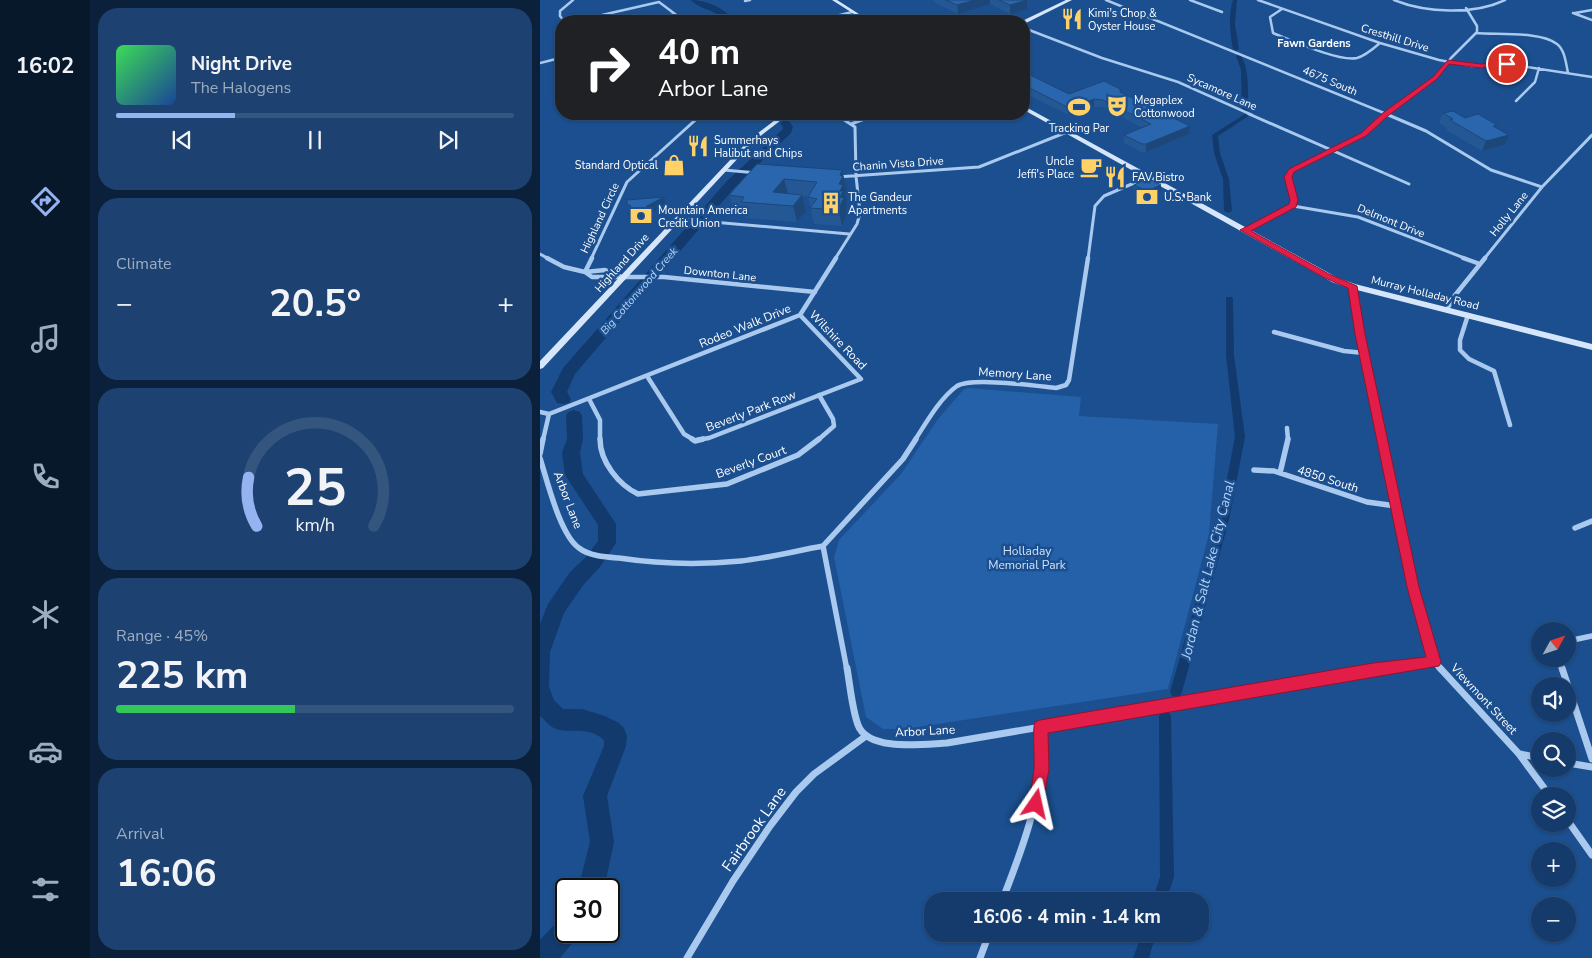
<!DOCTYPE html>
<meta charset="utf-8">
<style>
:root{--surface:#143b6b;--page:#1d4271;--text:#f1f3f6;--muted:#9dadc1;--line:#33557e;--accent:#95b2f1}
body{margin:0;font-family:"Nunito Sans",sans-serif;background:var(--page);color:var(--text);height:100vh;display:flex;flex-direction:column;font-size:19px;white-space:nowrap}
*{box-sizing:border-box;margin:0}
p{font-size:16px;color:var(--muted)}
.icon{flex:none;width:28px;height:28px;fill:none;stroke:currentColor;stroke-width:2;stroke-linecap:round;stroke-linejoin:round}
.map{position:relative;flex:1;overflow:hidden}
.panel{display:flex;flex-direction:column;gap:8px;padding:8px;background:#0b203b;width:450px}
.panel>*{flex:none}
.hud{position:absolute;left:15px;top:15px;width:475px;height:105px;border-radius:20px;box-shadow:0 1px 4px #0004,0 0 0 1px var(--line);background:#202124;color:#fff;overflow:hidden}
.needle{width:32px;rotate:50deg}
.fabs{position:absolute;left:991px;top:622px;display:grid;gap:10px}
.fabs a{display:grid;place-items:center;width:45px;height:45px;border-radius:50%;background:var(--surface);box-shadow:0 1px 4px #0004,0 0 0 1px var(--line);font-size:25px}
.speed{position:absolute;left:15px;top:878px;display:flex;gap:10px;font-size:25px;font-weight:700;text-align:center}
.speed>*{display:grid;place-content:center;width:65px;height:65px;border-radius:50%;background:var(--surface);box-shadow:0 1px 4px #0004,0 0 0 1px var(--line);line-height:1}
.speed .limit{border:2px solid #111;border-radius:8px;background:#fff;color:#111}
.pin{position:absolute;display:grid;place-items:center;width:42px;height:42px;color:#fff;margin:-21px;border:2px solid #fff;border-radius:50%;box-shadow:0 1px 5px #0007}
.me{position:absolute;width:55px;margin:-28px;rotate:11deg;stroke-linejoin:round;filter:drop-shadow(0 0 4px #0008)}
.turn{display:flex;align-items:center;gap:18px;height:105px;padding:0 20px;font-size:22px}
.turn .icon{width:65px;height:65px;stroke-width:2.5}
.turn b{display:block;font-size:35px;line-height:42px}
.big{font-size:38px;font-weight:700;line-height:1.1}
.panel .tile{flex:1;display:flex;flex-direction:column;justify-content:center;gap:8px;min-width:0;padding:0 18px;border-radius:20px;background:var(--page)}
.panel .dial{align-items:center;gap:0}
.dial svg{height:130px;overflow:visible;fill:none;stroke:var(--line);stroke-width:7;stroke-linecap:round;text-anchor:middle}
.dial text{fill:var(--text);stroke:none}
.song{display:flex;align-items:center;gap:15px}
.cover{width:60px;height:60px;border-radius:8px;background:linear-gradient(135deg,hsl(130 70% 55%),hsl(220 70% 35%))}
.played{height:5px;border-radius:2px;background:linear-gradient(90deg,var(--accent) 30%,var(--line) 30%)}
.keys{display:flex;justify-content:space-around;direction:ltr}
.heat{display:flex;justify-content:space-between;align-items:center;font-size:28px;direction:ltr}
.charge{height:8px;border-radius:4px;background:linear-gradient(90deg,#34c759 45%,var(--line) 0)}
.trip{position:absolute;left:384px;top:892px;width:285px;height:50px;border-radius:20px;background:var(--surface);box-shadow:0 1px 4px #0004,0 0 0 1px var(--line);font-weight:700;line-height:50px;text-align:center}
main{display:flex;flex:1;min-height:0}
.tabs{display:flex;flex-direction:column;width:90px;justify-content:space-around;align-items:center;background:#08182b;color:var(--muted)}
.tabs .icon{width:35px;height:35px}
.tabs .selected{color:var(--accent)}
.tabs b{font-size:22px;color:var(--text)}
.map>svg:first-child{display:block}
</style>
<main>
<nav class="tabs">
<b>16:02</b>
<svg class="icon selected" aria-label="directions" viewBox="0 0 24 24"><path d="M12 3l9 9-9 9-9-9zM9 14v-3h6M13 9l2 2-2 2"/></svg>
<svg class="icon" aria-label="music" viewBox="0 0 24 24"><path d="M9 18V5l10-2v13"/><circle cx="6" cy="18" r="3"/><circle cx="16" cy="16" r="3"/></svg>
<svg class="icon" aria-label="phone" viewBox="0 0 24 24"><path d="M5 4h4l2 5-3 2q2 4 5 5l2-3 5 2v4C11 20 4 13 5 4z"/></svg>
<svg class="icon" aria-label="climate" viewBox="0 0 24 24"><path d="M12 3v18M4 7l16 10M4 17L20 7"/></svg>
<svg class="icon" aria-label="car" viewBox="0 0 24 24"><path d="M5 17H2v-5l4-1 3-4h7l3 4 3 1v5h-3M9 17h6M6 11h13"/><circle cx="7" cy="17" r="2"/><circle cx="17" cy="17" r="2"/></svg>
<svg class="icon" aria-label="filters" viewBox="0 0 24 24"><path d="M4 7h16M4 17h16"/><circle cx="9" cy="7" r="2"/><circle cx="15" cy="17" r="2"/></svg>
</nav>
<section class="panel">
<div class="tile">
<div class="song"><i class="cover"></i><div><b>Night Drive</b><p>The Halogens</p></div></div>
<div class="played"></div>
<div class="keys"><svg class="icon" aria-label="previous" viewBox="0 0 24 24"><path d="M18 5L8 12l10 7zM5 5v14"/></svg><svg class="icon" aria-label="pause" viewBox="0 0 24 24"><path d="M8 5v14M16 5v14"/></svg><svg class="icon" aria-label="next" viewBox="0 0 24 24"><path d="M6 5l10 7-10 7zM19 5v14"/></svg></div>
</div>
<div class="tile"><p>Climate</p>
<div class="heat"><a>−</a><b class="big">20.5°</b><a>+</a></div>
</div>
<div class="tile dial"><svg viewBox="0 0 100 80">
<path d="M14 69A42 42 0 1 1 86 69"/>
<path d="M14 69A42 42 0 0 1 9 39" stroke="#95b2f1"/>
<text x="50" y="56" font-size="32" font-weight="700">25</text>
<text x="50" y="72" font-size="11">km/h</text>
</svg></div>
<div class="tile"><p>Range · 45%</p><b class="big">225 km</b><div class="charge"></div></div>
<div class="tile"><p>Arrival</p><b class="big">16:06</b></div>
</section>
<div class="map">
<svg width="1052" height="958" viewBox="0 0 1052 958">
<rect width="100%" height="100%" fill="#1b4f8f"/>
<path fill="#2461a8" d="M428,388L541,397L539,416L678,424L669,534L628,689L365,729H343L326,717L294,557L299,540L361,474L398,419L423,390Z"/>
<g fill="none" stroke-linecap="round" stroke-linejoin="round">
<path fill="#123a6d" fill-rule="evenodd" d="M693,0H697L695,24L699,49L696,51L693,49C690,33 688,15 693,0Z
M699,54C710,64 708,96 708,110L705,112L702,110L701,70L696,56Z
M705,114L708,116L707,117L678,136L680,153L689,179L692,211L688,213L684,211L683,179L674,153L672,135Z
M686,297H692L693,299L694,355L705,437L689,520L642,692L640,696L636,698L632,696L630,692L679,520L695,437L686,355Z
M625,710L629,712L631,716L634,877L626,901H612L620,877L619,716L621,712Z
M602,934H616L609,958H593Z"/>
<path fill="#123a6d" fill-rule="evenodd" d="M151,0C165,0 182,7 191,17L224,18L228,21H184C174,8 162,11 151,0Z
M245,120L249,121L253,127L251,133L195,187L35,374L27,392L31,399L29,403L23,404L17,403L11,392L23,368L187,181L242,130L243,127L240,123Z
M34,410L40,412L42,416L43,439L40,453L43,474L76,524V543L60,567L44,584L24,613L10,652L9,687L14,700L23,709H42L65,716L79,723L84,728L87,736L86,746L67,796L74,842L64,889H38L50,842L43,796L64,746V740C46,724 27,736 12,727C7,724 4,719 0,716V624L8,604L30,572L46,557L58,541V525L25,475L22,453L27,439L26,416L28,412Z
M26,918V931H39L35,940L20,958H0V940L17,922Z"/>
<path stroke="#a9c9ee" stroke-width="2.5" d="M566,0L849,115
M650,0L682,12
M718,0L840,43L899,60L931,66L975,65L1052,77
M854,0C886,13 934,15 965,0
M205,1L210,0
M119,2L139,17L149,21
M742,9L730,17L733,33C751,40 799,62 817,58C825,56 833,49 840,43
M1033,13L1052,20
M1035,13L1052,10
M62,15L119,2
M24,21L20,16V11L33,0
M107,21L135,14
M276,21L312,12
M484,28L562,58L638,82L712,115
M936,33C957,35 1001,31 1017,44C1025,50 1026,64 1028,73
M0,63L20,58
M976,101L995,82L999,68
M336,115L338,114
M845,115L897,76L911,58L937,32V26L926,8"/>
<path stroke="#a9c9ee" stroke-width="3" d="M295,114L315,127L316,176L320,213L317,224L295,259
M709,114L869,184
M846,114L886,131L951,170L1002,187
M311,124L338,114
M184,170L217,173
M297,177L439,167L527,132
M753,206L818,217L927,259
M138,219L309,234
M704,230L753,206L754,200L748,177L751,171L825,133L847,114
M0,254L9,259
M51,259L87,182L162,114
M548,259L555,206L564,196L608,177
M944,259L1002,187L1052,135"/>
<path stroke="#a9c9ee" stroke-width="4.5" d="M7,258L24,267L45,272L52,277H124L275,292
M923,258L940,264
M45,272L52,258
M45,272L65,270L84,278
M812,286L842,440
M907,310L912,299L945,258
M928,315L920,340V350L929,359L954,371L970,425
M734,332L804,351L824,353
M107,376L144,434L154,440
M49,399L60,420V440
M0,412L9,414L260,315L296,258
M747,428L748,440
M3,440L9,414
M157,440L169,438L321,379L260,315
M278,440L294,426L293,419L279,395
M375,440C386,423 400,398 417,386C432,377 496,386 516,388L526,385L529,380L548,258"/>
<path stroke="#a9c9ee" stroke-width="5.5" d="M60,439C60,462 79,485 98,494L187,484L258,455L279,439
M152,439L155,441L163,439
M842,439L873,587L894,662L901,670
M0,454L3,439
M0,458C7,480 20,535 39,548C49,556 66,557 79,558C119,564 160,565 201,561C228,558 256,551 283,546L307,670
M714,470L734,471L827,502L856,506
M740,473L748,439
M1035,528L1052,521
M283,546L363,459L376,439
M1028,641L1052,636
M1019,659L1022,670
M836,670L894,662"/>
<path stroke="#a9c9ee" stroke-width="7" d="M307,668C310,685 312,709 318,725C328,752 384,744 407,743L846,668
M900,668L979,754L1010,796
M1022,668L1052,759
M980,754L1000,758
M1028,763L1052,767
M1028,821L1052,855
M462,901C485,842 505,791 500,727
M147,958L193,881L230,826L256,792L274,774L326,736
M440,958L449,934"/>
<path fill="#d6e6fa" fill-rule="evenodd" d="M292,0H297L330,21H325Z
M526,0H532L486,23L482,21Z
M484,106L798,278L815,284L1052,344V350L809,288L792,282L484,110Z
M243,114H249L214,141L3,368L0,369V361L210,139Z"/>
</g>
<path fill="#245895" d="M393,0H487V9L470,14L450,4L418,14L394,2Z
M484,74L529,94L580,92L650,126L649,134L606,152H601L584,143V135L603,128L563,107H554L534,115L527,114L484,93Z
M903,113L956,128L964,145L942,151L906,130L907,128L899,123Z
M217,164L302,170L307,191L305,194L307,200L306,202L307,213L302,226L274,224L268,197V196H262L266,211L257,222L206,218L204,212L194,210L189,195Z
M594,185L620,196L606,202L594,195Z"/>
<path fill="#1d4779" d="M435,0H450V4L418,14L417,5Z
M487,0V9L470,14V5Z
M554,99V107L534,115V107Z
M650,126L649,134L606,152V144Z
M969,135L964,145L942,151L946,141Z
M302,170L307,191L305,194L307,200L306,202L307,213L302,226L298,210L300,197L299,184L300,175Z
M244,179L248,194L233,192Z
M621,185L620,196L606,202L607,191Z
M262,195L266,211L257,222L253,206Z
M124,197L127,205L110,214L106,220L91,222L87,214Z"/>
<path fill="#2a66ad" stroke="#1d4779" d="M406,0H435L417,5Z
M459,0H487L470,5Z
M486,73L529,94L564,81L580,89V92L650,126L606,144H602L584,135L611,124L563,100L554,99L534,107H527L484,85V74Z
M913,111L925,118L938,114L957,125L953,126L969,135L946,141L910,120L913,119L903,113Z
M217,164L302,170L300,175L303,176L299,184L303,185L300,191H303L300,197L304,198L298,210L270,208L277,199L268,197L277,182L244,179L233,192L262,195L253,206L201,202L204,197L189,195Z
M608,178L621,185L607,191L594,185Z
M124,197L107,206L102,212L87,214L91,206L87,204V200Z"/>
<path fill="#e11d48" stroke="#92132f" d="M908,60L941,64L967,62L970,64L941,68L909,64L897,79L849,115L826,136L754,172L752,177L758,200L756,207L711,231L789,274L817,286L825,334L879,587L901,662L899,666L508,733L509,769L503,804L501,809L496,812L490,809L488,804C490,792 493,781 494,769C495,758 492,730 495,722L500,720L833,663L886,657L867,587L815,334L808,288L783,277L700,230L749,204L750,200L744,177L749,169L821,133L844,112L893,77Z"/>
<defs>
<g id="restaurant-bare" transform="scale(1.725)"><path d="M-5-6h1v4h1v-4h1v4h1v-4h1v5L-1.5 .5V6h-2V.5L-5-1ZM5-6V6H3V1.5H1.5Q1.5-4 5-6Z" fill="#ffd166" stroke="#1b4f8f" stroke-width="2.5" paint-order="stroke"/></g>
<g id="theatre-bare" transform="scale(1.725)"><path d="M-5-5.5Q0-4 5-5.5V0Q5 5 0 6Q-5 5-5 0ZM-3.3-2.5H-1v1.5H-3.3ZM1-2.5H3.3v1.5H1ZM-2.8 1Q0 5.5 2.8 1Z" fill="#ffd166" stroke="#1b4f8f" stroke-width="2.5" paint-order="stroke"/></g>
<g id="stadium-bare" transform="scale(1.725)"><path d="M0-5a6.5 5 0 1 0 0 10a6.5 5 0 1 0 0-10ZM-3.5-1.8h7v3.6h-7Z" fill="#ffd166" stroke="#1b4f8f" stroke-width="2.5" paint-order="stroke"/></g>
<g id="shop-bare" transform="scale(1.725)"><path d="M-5-2.5h2.3a2.7 3.5 0 0 1 5.4 0H5L5.5 6h-11ZM-1.5-2.5h3a1.5 2.3 0 0 0-3 0Z" fill="#ffd166" stroke="#1b4f8f" stroke-width="2.5" paint-order="stroke"/></g>
<g id="cafe-bare" transform="scale(1.725)"><path d="M-5.5-4.5H6V0H3Q3 3.5 0 3.5H-2.5Q-5.5 3.5-5.5 0ZM3-3.2v2h1.7v-2ZM-6 4.5H4V6H-6Z" fill="#ffd166" stroke="#1b4f8f" stroke-width="2.5" paint-order="stroke"/></g>
<g id="bank-bare" transform="scale(1.725)"><path d="M-6-4H6V4H-6ZM0-2.3a2.3 2.3 0 1 0 0 4.6a2.3 2.3 0 1 0 0-4.6Z" fill="#ffd166" stroke="#1b4f8f" stroke-width="2.5" paint-order="stroke"/></g>
<g id="building-bare" transform="scale(1.725)"><path d="M-4-6H4V6H1V3H-1V6H-4ZM-2.5-4.3h1.7v1.8h-1.7ZM.8-4.3h1.7v1.8H.8ZM-2.5-1h1.7V.8h-1.7ZM.8-1h1.7V.8H.8Z" fill="#ffd166" stroke="#1b4f8f" stroke-width="2.5" paint-order="stroke"/></g>
</defs>
<g fill-rule="evenodd">
<use href="#restaurant-bare" x="532" y="19"/>
<use href="#theatre-bare" x="577" y="106"/>
<use href="#stadium-bare" x="539" y="107"/>
<use href="#restaurant-bare" x="158" y="146"/>
<use href="#shop-bare" x="134" y="165"/>
<use href="#cafe-bare" x="551" y="167"/>
<use href="#restaurant-bare" x="575" y="177"/>
<use href="#bank-bare" x="607" y="197"/>
<use href="#building-bare" x="291" y="203"/>
<use href="#bank-bare" x="101" y="216"/>
</g>
<g text-anchor="middle" dominant-baseline="central" stroke-width="5" stroke-linejoin="round" paint-order="stroke">
<g font-size="11" fill="#fff" stroke="#1b4f8f" text-anchor="start">
<text x="548" y="13">Kimi's Chop &amp;<tspan x="548" dy="13">Oyster House</tspan></text>
<text x="594" y="100">Megaplex<tspan x="594" dy="13">Cottonwood</tspan></text>
<text x="539" y="128" text-anchor="middle">Tracking Par</text>
<text x="174" y="140">Summerhays<tspan x="174" dy="13">Halibut and Chips</tspan></text>
<text x="534" y="161" text-anchor="end">Uncle<tspan x="534" dy="13">Jeffi's Place</tspan></text>
<text x="118" y="165" text-anchor="end">Standard Optical</text>
<text x="592" y="177">FAV Bistro</text>
<text x="308" y="197">The Gandeur<tspan x="308" dy="13">Apartments</tspan></text>
<text x="624" y="197">U.S. Bank</text>
<text x="118" y="210">Mountain America<tspan x="118" dy="13">Credit Union</tspan></text>
</g>
<g font-size="11" fill="#fff" stroke="#1b4f8f">
<text transform="translate(855 38) rotate(17)">Cresthill Drive</text>
<text transform="translate(790 81) rotate(23)">4675 South</text>
<text transform="translate(682 92) rotate(24)">Sycamore Lane</text>
<text transform="translate(358 164) rotate(-4)">Chanin Vista Drive</text>
<text transform="translate(969 214) rotate(-51)">Holly Lane</text>
<text transform="translate(60 218) rotate(-65)">Highland Circle</text>
<text transform="translate(851 221) rotate(22)">Delmont Drive</text>
<text transform="translate(82 263) rotate(-48)">Highland Drive</text>
<text transform="translate(180 274) rotate(6)">Downton Lane</text>
<text transform="translate(885 293) rotate(14)">Murray Holladay Road</text>
</g>
<g font-size="11" font-weight="bold" fill="#fff" stroke="#1b4f8f">
<text x="774" y="43">Fawn Gardens</text>
</g>
<g font-size="11" font-style="italic" fill="#b5d3f5" stroke="#1b4f8f">
<text transform="translate(99 291) rotate(-49)">Big Cottonwood Creek</text>
</g>
<g font-size="12" fill="#fff" stroke="#1b4f8f">
<text transform="translate(205 326) rotate(-22)">Rodeo Walk Drive</text>
<text transform="translate(298 340) rotate(46)">Wilshire Road</text>
<text transform="translate(475 374) rotate(4)">Memory Lane</text>
<text transform="translate(211 411) rotate(-21)">Beverly Park Row</text>
<text transform="translate(211 462) rotate(-20)">Beverly Court</text>
<text transform="translate(788 479) rotate(18)">4850 South</text>
<text transform="translate(28 500) rotate(69)">Arbor Lane</text>
<text transform="translate(944 699) rotate(47)">Viewmont Street</text>
<text transform="translate(385 731) rotate(-3)">Arbor Lane</text>
</g>
<g font-size="12" fill="#cfe3fa" stroke="#1b4f8f">
<text x="487" y="551">Holladay<tspan x="487" dy="14">Memorial Park</tspan></text>
</g>
<g font-size="14" font-style="italic" fill="#b5d3f5" stroke="#1b4f8f">
<text transform="translate(668 570) rotate(-76)">Jordan &amp; Salt Lake City Canal</text>
</g>
<g font-size="15" fill="#fff" stroke="#1b4f8f">
<text transform="translate(214 829) rotate(-55)">Fairbrook Lane</text>
</g>
</g>
</svg>
<div class="fabs">
<a><svg class="needle" viewBox="-14 -14 28 28"><path d="M0-13l5 13h-10z" fill="#e53935"/><path d="M0 13l5-13h-10z" fill="#9dadc1"/></svg></a>
<a><svg class="icon" aria-label="sound" viewBox="0 0 24 24"><path d="M4 9h4l5-4v14l-5-4H4zM17 9q2 3 0 6"/></svg></a>
<a><svg class="icon" aria-label="search" viewBox="0 0 24 24"><circle cx="10" cy="10" r="6"/><path d="M15 15l6 6"/></svg></a>
<a><svg class="icon" aria-label="layers" viewBox="0 0 24 24"><path d="M12 4l9 5-9 5-9-5zM3 14l9 5 9-5"/></svg></a>
<a>+</a>
<a>−</a>
</div>
<div class="speed"><div class="limit">30</div></div>
<div class="pin" style="left:967px;top:64px;background:#d93025"><svg class="icon" aria-label="arrive" viewBox="0 0 24 24"><path d="M6 21V4h12l-3 4 3 4H6"/></svg></div>
<svg class="me" style="left:496px;top:804px" viewBox="-20 -20 40 40"><path d="M0-17L14 15 0 8-14 15z" fill="#e11d48" stroke="#fff" stroke-width="4"/></svg>
<div class="trip">16:06 · 4 min · 1.4 km</div>
<div class="hud">
<div class="turn"><svg class="icon" aria-label="right" viewBox="0 0 24 24"><path d="M7 20v-9h11M14 6l5 5-5 5"/></svg><div><b>40 m</b>Arbor Lane</div></div>
</div>
</div>
</main>
